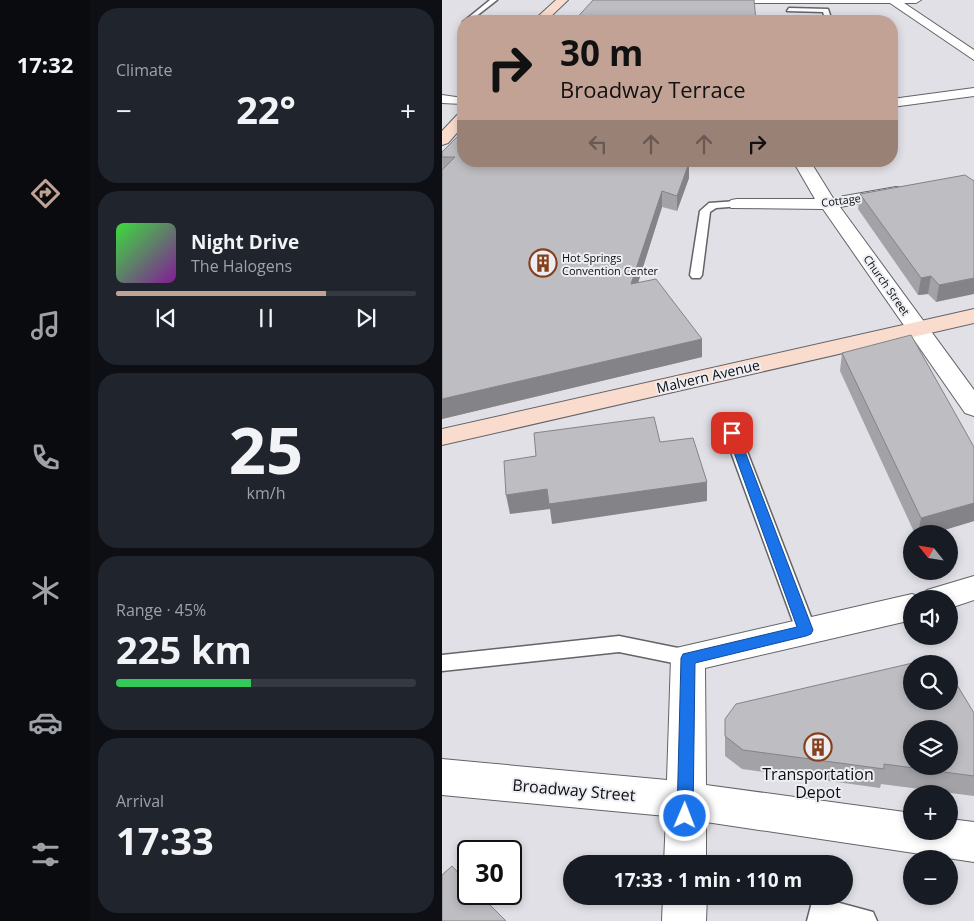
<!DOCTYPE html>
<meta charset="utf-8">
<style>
:root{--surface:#171b24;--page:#20242c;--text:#f1f3f6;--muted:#9ea1a6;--line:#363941;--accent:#c1a294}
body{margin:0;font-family:"Open Sans",sans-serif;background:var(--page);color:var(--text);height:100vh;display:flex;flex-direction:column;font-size:19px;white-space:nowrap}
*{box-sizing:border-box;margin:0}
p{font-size:16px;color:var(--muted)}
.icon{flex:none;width:28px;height:28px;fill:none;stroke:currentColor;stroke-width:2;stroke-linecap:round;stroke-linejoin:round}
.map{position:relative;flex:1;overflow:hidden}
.side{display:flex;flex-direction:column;gap:8px;padding:8px;background:#0d0f14;width:352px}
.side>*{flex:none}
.top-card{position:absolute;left:15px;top:15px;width:441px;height:152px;border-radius:20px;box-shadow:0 2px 8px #0003;background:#c1a294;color:#111;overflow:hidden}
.needle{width:32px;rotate:300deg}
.tools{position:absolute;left:461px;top:525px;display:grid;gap:10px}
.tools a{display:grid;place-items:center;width:55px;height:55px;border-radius:50%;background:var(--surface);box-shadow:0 2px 8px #0003;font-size:25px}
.speed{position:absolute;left:15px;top:840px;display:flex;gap:10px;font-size:25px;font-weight:700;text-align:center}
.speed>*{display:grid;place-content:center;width:65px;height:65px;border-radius:50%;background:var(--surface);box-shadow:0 2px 8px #0003;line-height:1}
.speed .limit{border:2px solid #111;border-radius:8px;background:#fff;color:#111}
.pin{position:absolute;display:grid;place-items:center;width:42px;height:42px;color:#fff;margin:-21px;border-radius:10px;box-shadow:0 2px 8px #0006}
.me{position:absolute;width:55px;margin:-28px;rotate:1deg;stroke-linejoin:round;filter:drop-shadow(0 0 4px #0008)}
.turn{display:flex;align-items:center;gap:18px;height:105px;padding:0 20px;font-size:22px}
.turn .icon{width:65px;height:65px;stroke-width:2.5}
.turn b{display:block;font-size:35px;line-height:42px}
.lanes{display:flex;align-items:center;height:48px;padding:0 20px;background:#0003;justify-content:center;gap:25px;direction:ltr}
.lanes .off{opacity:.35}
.big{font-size:38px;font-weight:700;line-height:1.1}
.side .tile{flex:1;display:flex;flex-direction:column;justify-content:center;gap:8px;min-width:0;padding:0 18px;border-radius:20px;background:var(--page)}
.side .dial{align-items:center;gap:0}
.dial b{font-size:65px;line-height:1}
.song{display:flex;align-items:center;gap:15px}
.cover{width:60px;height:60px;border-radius:8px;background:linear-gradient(135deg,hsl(120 70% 55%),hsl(290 70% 35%))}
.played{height:5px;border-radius:2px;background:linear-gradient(90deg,var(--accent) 70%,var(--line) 70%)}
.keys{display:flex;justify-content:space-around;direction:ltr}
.heat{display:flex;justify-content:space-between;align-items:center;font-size:28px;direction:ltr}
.charge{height:8px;border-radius:4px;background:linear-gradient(90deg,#34c759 45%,var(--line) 0)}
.trip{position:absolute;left:121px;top:855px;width:290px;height:50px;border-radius:25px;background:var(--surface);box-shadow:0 2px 8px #0003;font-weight:700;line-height:50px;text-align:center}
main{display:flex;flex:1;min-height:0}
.tabs{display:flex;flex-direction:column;width:90px;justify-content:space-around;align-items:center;background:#090b0e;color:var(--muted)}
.tabs .icon{width:35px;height:35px}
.tabs .on{color:var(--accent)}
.tabs b{font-size:22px;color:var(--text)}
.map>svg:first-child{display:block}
</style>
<main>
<nav class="tabs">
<b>17:32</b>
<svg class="icon on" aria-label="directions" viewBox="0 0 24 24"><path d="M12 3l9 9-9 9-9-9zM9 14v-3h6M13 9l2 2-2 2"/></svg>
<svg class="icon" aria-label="music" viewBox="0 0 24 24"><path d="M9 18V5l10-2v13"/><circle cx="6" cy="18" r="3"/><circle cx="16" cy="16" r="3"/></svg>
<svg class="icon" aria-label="phone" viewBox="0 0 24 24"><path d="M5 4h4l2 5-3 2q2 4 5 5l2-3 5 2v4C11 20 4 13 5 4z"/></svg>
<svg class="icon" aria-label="climate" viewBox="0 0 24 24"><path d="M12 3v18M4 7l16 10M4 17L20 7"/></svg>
<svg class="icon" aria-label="car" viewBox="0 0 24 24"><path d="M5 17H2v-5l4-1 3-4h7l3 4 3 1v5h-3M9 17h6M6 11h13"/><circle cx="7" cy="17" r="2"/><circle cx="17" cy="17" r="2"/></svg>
<svg class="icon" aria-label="filters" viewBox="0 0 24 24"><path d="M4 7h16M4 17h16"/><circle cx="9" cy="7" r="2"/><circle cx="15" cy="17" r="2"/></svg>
</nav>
<section class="side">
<div class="tile"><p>Climate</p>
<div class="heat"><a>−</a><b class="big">22°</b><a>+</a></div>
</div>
<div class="tile">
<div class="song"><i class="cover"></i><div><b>Night Drive</b><p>The Halogens</p></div></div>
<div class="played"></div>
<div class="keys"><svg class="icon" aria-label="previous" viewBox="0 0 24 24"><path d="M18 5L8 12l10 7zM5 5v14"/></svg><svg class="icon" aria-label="pause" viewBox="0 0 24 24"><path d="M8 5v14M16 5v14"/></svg><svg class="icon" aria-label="next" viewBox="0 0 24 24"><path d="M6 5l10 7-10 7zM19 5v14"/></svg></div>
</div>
<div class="tile dial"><b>25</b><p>km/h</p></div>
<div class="tile"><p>Range · 45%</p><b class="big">225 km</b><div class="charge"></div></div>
<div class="tile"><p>Arrival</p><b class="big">17:33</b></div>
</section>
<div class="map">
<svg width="532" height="921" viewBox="0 0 532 921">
<rect width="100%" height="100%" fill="#e0e0e6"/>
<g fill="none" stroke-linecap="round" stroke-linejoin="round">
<g stroke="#636468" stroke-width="3">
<path id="lane" d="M48,0H55L28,21L21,22Z
M347,8L386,9L390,21H384L381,12L345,11Z
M295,201L300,204L299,206L274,208L268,212L260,275L258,278H250L248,275L258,211L267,203Z
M290,428L298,433L374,630L371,636L364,638L357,636L354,630L282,433Z
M177,636L246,650L253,652L256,658L253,664L246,666L177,652L0,671V655Z
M379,898L431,912L435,921H365L370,902Z"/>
</g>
<g stroke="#636468" stroke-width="2">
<path id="street" d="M258,0H479L474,3H462L532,50V60L448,3H263Z
M532,88V96L450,107V99Z
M0,95L21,98V104L0,103Z
M351,161H368L391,198L454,187L460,188L463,192L460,196L398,207L532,390V416L523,413L381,209L289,208L286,204L289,200L295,199H373Z
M532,576V600L508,608V599H470V620L263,668L264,785L470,813V831H508V819L532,822V862L264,822V864H222L224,816L0,795V759L225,780L229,658L234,648L470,594L480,598L485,590Z
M221,896H265L264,921H220Z"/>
</g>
<g stroke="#636468" stroke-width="2">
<path id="secondary" d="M114,0H126L104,21H91Z
M21,113V126L6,143L0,145V131L16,114Z
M532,309V323L0,445V429Z"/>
</g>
<use href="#lane" fill="#fff" fill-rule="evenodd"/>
<use href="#street" fill="#fff" fill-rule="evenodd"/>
<use href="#secondary" fill="#fadcce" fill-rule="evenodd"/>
</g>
<path fill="#a3a3a7" d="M21,131V161H239L247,163V178L235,211L220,207L196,283L260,339V357L0,419V152Z
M523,175L494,302L486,294L476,295L416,209L418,194Z
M400,353L532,447V521L489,534H473L398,371Z
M470,701L532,713V796L439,784L438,788L300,769L283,756V719Z"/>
<path fill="#848488" d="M247,163V178L235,211V196Z
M220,191V207L190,302L189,284Z
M489,276L486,294L476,295L479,278Z
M532,278V294L494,302L497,285Z
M260,339V357L0,419V399Z
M265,482V501L110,524L108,509L68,514L64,495L105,489Z
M532,503V521L489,534H476L479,518Z"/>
<path fill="#bdbdc2" stroke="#848488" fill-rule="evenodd" d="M151,0H312L314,21H132Z
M21,131V161H235L247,163L235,196L220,191L189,284L214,279L260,339L0,399V170L13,157H0V152Z
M523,175L532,181V278L497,285L489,276L479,278L418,194Z
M469,335L532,447V503L479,518L400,353Z
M212,417L218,442L251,438L265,482L107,504L105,489L64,495L62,461L94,456L92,433Z
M475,662L476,664H470V701H508V686L515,685L532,713V776L442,764V769L301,750L283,736V719L294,704ZM470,729H508V766H470Z
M10,866L26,883V894H37L64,921H0V875Z"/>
<path fill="#1a73e8" stroke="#114b97" d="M290,429L296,433L371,630L369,634L364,636L253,663L251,816L249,822L243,824L237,822L235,816L239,658L241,654L355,627L285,433Z"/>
<defs>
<g id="building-ring" transform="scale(1.4375)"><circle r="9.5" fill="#edeef3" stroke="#86401c" stroke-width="1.5"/><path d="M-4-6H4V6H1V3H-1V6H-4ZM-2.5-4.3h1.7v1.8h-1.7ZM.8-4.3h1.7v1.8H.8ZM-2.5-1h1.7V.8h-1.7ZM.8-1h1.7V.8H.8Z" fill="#86401c"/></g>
</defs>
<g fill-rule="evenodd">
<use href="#building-ring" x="101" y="263"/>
<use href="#building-ring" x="376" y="747"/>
</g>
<g text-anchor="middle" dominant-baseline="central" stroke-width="4" stroke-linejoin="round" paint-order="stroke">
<g font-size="11" fill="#0d0d0f" stroke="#edeef3">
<text transform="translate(399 200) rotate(-7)">Cottage</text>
<text transform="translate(445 285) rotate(55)">Church Street</text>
</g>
<g font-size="11" fill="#0d0d0f" stroke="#edeef3" text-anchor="start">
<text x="120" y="257">Hot Springs<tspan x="120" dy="13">Convention Center</tspan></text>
</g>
<g font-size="14" fill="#0d0d0f" stroke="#edeef3">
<text transform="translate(266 376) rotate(-13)">Malvern Avenue</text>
</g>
<g font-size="16" fill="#0d0d0f" stroke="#edeef3">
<text x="376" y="774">Transportation<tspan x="376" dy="18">Depot</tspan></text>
</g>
<g font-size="16" fill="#0d0d0f" stroke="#edeef3">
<text transform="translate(132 790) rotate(5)">Broadway Street</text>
</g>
</g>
</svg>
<div class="tools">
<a><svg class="needle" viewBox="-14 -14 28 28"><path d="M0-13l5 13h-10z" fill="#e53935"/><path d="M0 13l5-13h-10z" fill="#9ea1a6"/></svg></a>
<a><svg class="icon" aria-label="sound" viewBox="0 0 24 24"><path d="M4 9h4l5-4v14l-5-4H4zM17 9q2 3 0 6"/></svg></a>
<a><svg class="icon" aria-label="search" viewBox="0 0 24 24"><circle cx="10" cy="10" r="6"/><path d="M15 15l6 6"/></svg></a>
<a><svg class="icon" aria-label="layers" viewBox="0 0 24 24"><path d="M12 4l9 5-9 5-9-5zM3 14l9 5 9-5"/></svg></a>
<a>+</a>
<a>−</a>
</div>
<div class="speed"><div class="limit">30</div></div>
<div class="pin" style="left:290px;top:433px;background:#d93025"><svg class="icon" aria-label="arrive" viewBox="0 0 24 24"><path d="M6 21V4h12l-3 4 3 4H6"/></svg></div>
<svg class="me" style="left:243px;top:816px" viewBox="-20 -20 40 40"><circle r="17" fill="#1a73e8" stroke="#fff" stroke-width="3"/><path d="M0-11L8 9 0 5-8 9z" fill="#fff"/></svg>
<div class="trip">17:33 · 1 min · 110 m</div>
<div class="top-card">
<div class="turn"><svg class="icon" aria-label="right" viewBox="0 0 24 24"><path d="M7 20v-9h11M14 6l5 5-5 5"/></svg><div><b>30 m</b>Broadway Terrace</div></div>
<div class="lanes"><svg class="icon off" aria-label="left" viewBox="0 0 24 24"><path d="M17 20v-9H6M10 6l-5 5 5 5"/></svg><svg class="icon off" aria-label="ahead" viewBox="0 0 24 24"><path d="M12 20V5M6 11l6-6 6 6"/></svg><svg class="icon off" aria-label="ahead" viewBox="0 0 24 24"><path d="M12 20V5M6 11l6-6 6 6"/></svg><svg class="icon" aria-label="right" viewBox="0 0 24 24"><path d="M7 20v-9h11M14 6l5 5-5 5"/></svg></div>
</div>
</div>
</main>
